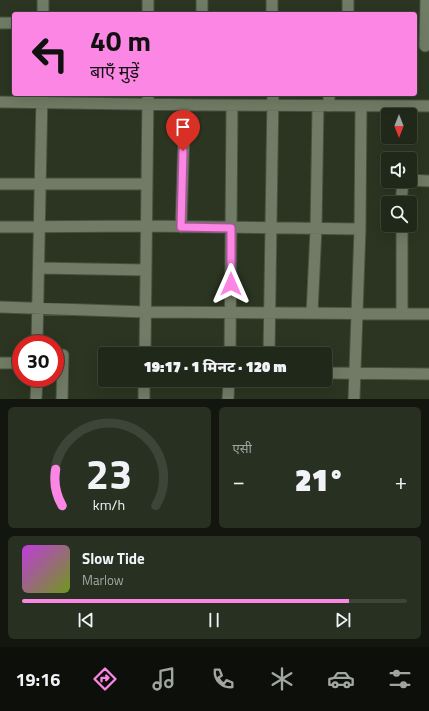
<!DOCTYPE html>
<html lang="hi">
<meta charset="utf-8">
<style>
:root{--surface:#202819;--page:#283022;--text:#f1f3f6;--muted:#a2a6a2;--line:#3d4438;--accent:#fc86e4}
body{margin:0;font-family:"Titillium Web","Noto Sans Devanagari",sans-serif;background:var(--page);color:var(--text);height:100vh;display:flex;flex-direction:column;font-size:15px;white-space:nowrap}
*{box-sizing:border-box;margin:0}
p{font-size:13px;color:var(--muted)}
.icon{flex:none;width:22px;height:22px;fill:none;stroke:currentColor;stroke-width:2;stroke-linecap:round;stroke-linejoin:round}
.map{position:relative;height:399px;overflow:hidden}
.drawer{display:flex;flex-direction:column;gap:8px;padding:8px;background:#12160e;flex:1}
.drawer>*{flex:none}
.guide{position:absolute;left:12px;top:12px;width:405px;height:84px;border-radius:4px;box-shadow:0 4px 16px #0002,0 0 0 1px var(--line);background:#fc86e4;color:#111;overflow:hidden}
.needle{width:26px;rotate:180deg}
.fabs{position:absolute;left:381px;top:108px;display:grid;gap:8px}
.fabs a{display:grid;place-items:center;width:36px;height:36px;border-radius:4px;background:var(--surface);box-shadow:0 4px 16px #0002,0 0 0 1px var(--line);font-size:20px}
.speed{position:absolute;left:12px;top:335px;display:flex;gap:8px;font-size:20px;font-weight:700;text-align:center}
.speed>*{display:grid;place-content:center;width:52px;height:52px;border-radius:50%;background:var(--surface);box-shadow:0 4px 16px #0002,0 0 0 1px var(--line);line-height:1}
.speed .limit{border:6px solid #d22;background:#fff;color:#111}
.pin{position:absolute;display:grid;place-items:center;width:34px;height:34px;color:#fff;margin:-41px -17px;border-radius:50% 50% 50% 0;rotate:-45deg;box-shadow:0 0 4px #0007}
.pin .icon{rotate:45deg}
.me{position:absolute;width:44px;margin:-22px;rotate:0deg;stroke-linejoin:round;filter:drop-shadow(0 0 3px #0008)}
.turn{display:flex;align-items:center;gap:14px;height:84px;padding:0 12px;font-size:18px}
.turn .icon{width:52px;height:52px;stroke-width:2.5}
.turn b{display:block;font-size:28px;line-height:34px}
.big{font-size:30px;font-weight:800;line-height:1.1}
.drawer .widget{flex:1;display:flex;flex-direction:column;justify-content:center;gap:6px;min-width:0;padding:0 14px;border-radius:6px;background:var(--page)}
.drawer .dial{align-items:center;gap:0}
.dial svg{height:104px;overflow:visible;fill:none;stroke:var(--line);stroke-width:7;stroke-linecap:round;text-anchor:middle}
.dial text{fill:var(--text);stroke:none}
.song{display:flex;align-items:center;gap:12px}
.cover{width:48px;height:48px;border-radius:6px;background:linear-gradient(135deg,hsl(290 70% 55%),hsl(80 70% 35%))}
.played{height:4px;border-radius:2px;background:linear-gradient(90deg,var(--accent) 85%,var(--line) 85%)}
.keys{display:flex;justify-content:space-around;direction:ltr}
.heat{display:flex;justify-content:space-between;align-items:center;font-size:22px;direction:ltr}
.drawer .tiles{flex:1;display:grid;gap:8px;grid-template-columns:1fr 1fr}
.widget:last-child{grid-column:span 2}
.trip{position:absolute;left:98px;top:347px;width:234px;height:40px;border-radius:4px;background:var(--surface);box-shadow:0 4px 16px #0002,0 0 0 1px var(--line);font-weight:800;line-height:40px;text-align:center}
.tabs{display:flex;height:64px;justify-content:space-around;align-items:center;background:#0d100a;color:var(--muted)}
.tabs .icon{width:28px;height:28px}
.tabs .on{color:var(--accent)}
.tabs b{font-size:18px;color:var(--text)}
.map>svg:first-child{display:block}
</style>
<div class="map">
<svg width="429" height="399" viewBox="0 0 429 399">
<rect width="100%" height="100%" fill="#2b3521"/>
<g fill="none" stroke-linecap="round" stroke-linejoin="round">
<g stroke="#47503e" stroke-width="13">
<path id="minor" d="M148,0V14
M272,0V14
M43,14V0
M202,14V0
M348,14V0
M0,23H14
M425,46L426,0
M0,102L202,105L429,106
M329,106V94
M410,180L429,181
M0,184H147
M401,203L403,181
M402,225V313
M0,227L146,226L360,229
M181,227L185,105
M39,268L146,270
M0,307L145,312L429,314
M312,313L316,229L318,106
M37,344L42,94
M145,354L148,94
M230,354L232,106
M269,354L273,94
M0,363H21
M325,373L429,374
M36,399L37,378
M62,399L63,355
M144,399V380
M228,399L229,380
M354,399L360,229L361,106"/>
</g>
<use href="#minor" stroke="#707c65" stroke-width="11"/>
</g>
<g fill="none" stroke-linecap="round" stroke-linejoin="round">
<g stroke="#a45794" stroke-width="10">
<path id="route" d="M183,151L181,227L231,228V284"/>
</g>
<use href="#route" stroke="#fc86e4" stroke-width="7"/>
</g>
</svg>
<div class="fabs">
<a><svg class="needle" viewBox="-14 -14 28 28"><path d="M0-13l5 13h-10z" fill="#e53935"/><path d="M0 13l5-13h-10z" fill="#a2a6a2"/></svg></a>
<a><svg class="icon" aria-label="sound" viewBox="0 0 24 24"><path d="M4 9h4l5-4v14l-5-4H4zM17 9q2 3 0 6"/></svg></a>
<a><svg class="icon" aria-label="search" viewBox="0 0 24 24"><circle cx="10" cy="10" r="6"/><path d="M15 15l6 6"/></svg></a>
</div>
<div class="speed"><div class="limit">30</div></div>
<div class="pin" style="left:183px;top:151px;background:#d93025"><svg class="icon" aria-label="arrive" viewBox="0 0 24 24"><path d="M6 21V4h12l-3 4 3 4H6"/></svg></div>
<svg class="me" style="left:231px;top:284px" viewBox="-20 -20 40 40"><path d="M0-17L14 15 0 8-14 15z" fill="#fc86e4" stroke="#fff" stroke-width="4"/></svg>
<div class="trip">19:17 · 1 मिनट · 120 m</div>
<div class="guide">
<div class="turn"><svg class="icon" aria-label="left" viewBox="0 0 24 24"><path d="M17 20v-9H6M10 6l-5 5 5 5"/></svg><div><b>40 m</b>बाएँ मुड़ें</div></div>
</div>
</div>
<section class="drawer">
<div class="tiles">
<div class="widget dial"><svg viewBox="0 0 100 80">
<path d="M14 69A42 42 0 1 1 86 69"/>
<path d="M14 69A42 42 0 0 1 9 41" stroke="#fc86e4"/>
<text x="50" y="56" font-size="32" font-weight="700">23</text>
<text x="50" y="72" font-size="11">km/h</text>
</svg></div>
<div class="widget"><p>एसी</p>
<div class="heat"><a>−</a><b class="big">21°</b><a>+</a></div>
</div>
<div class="widget">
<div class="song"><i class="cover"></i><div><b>Slow Tide</b><p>Marlow</p></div></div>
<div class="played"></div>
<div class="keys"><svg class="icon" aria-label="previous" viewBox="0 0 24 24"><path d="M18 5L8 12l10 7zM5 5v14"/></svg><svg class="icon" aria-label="pause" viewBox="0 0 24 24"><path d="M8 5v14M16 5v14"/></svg><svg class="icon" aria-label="next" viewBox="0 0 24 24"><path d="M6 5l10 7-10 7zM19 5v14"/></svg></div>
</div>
</div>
</section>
<nav class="tabs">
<b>19:16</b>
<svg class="icon on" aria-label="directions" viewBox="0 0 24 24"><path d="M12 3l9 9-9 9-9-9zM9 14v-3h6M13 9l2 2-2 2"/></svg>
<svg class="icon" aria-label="music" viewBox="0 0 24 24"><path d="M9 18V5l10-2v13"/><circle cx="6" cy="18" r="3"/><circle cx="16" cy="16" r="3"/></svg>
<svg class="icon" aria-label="phone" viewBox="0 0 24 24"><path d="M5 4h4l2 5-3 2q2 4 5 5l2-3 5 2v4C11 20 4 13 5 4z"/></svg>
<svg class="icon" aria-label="climate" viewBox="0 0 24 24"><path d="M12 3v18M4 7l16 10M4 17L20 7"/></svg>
<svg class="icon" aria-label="car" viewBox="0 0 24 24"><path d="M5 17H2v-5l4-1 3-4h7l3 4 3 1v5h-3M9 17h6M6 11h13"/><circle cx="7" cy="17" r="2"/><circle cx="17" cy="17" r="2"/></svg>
<svg class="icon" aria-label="filters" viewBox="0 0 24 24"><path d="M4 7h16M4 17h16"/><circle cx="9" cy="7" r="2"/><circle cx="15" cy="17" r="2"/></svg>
</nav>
